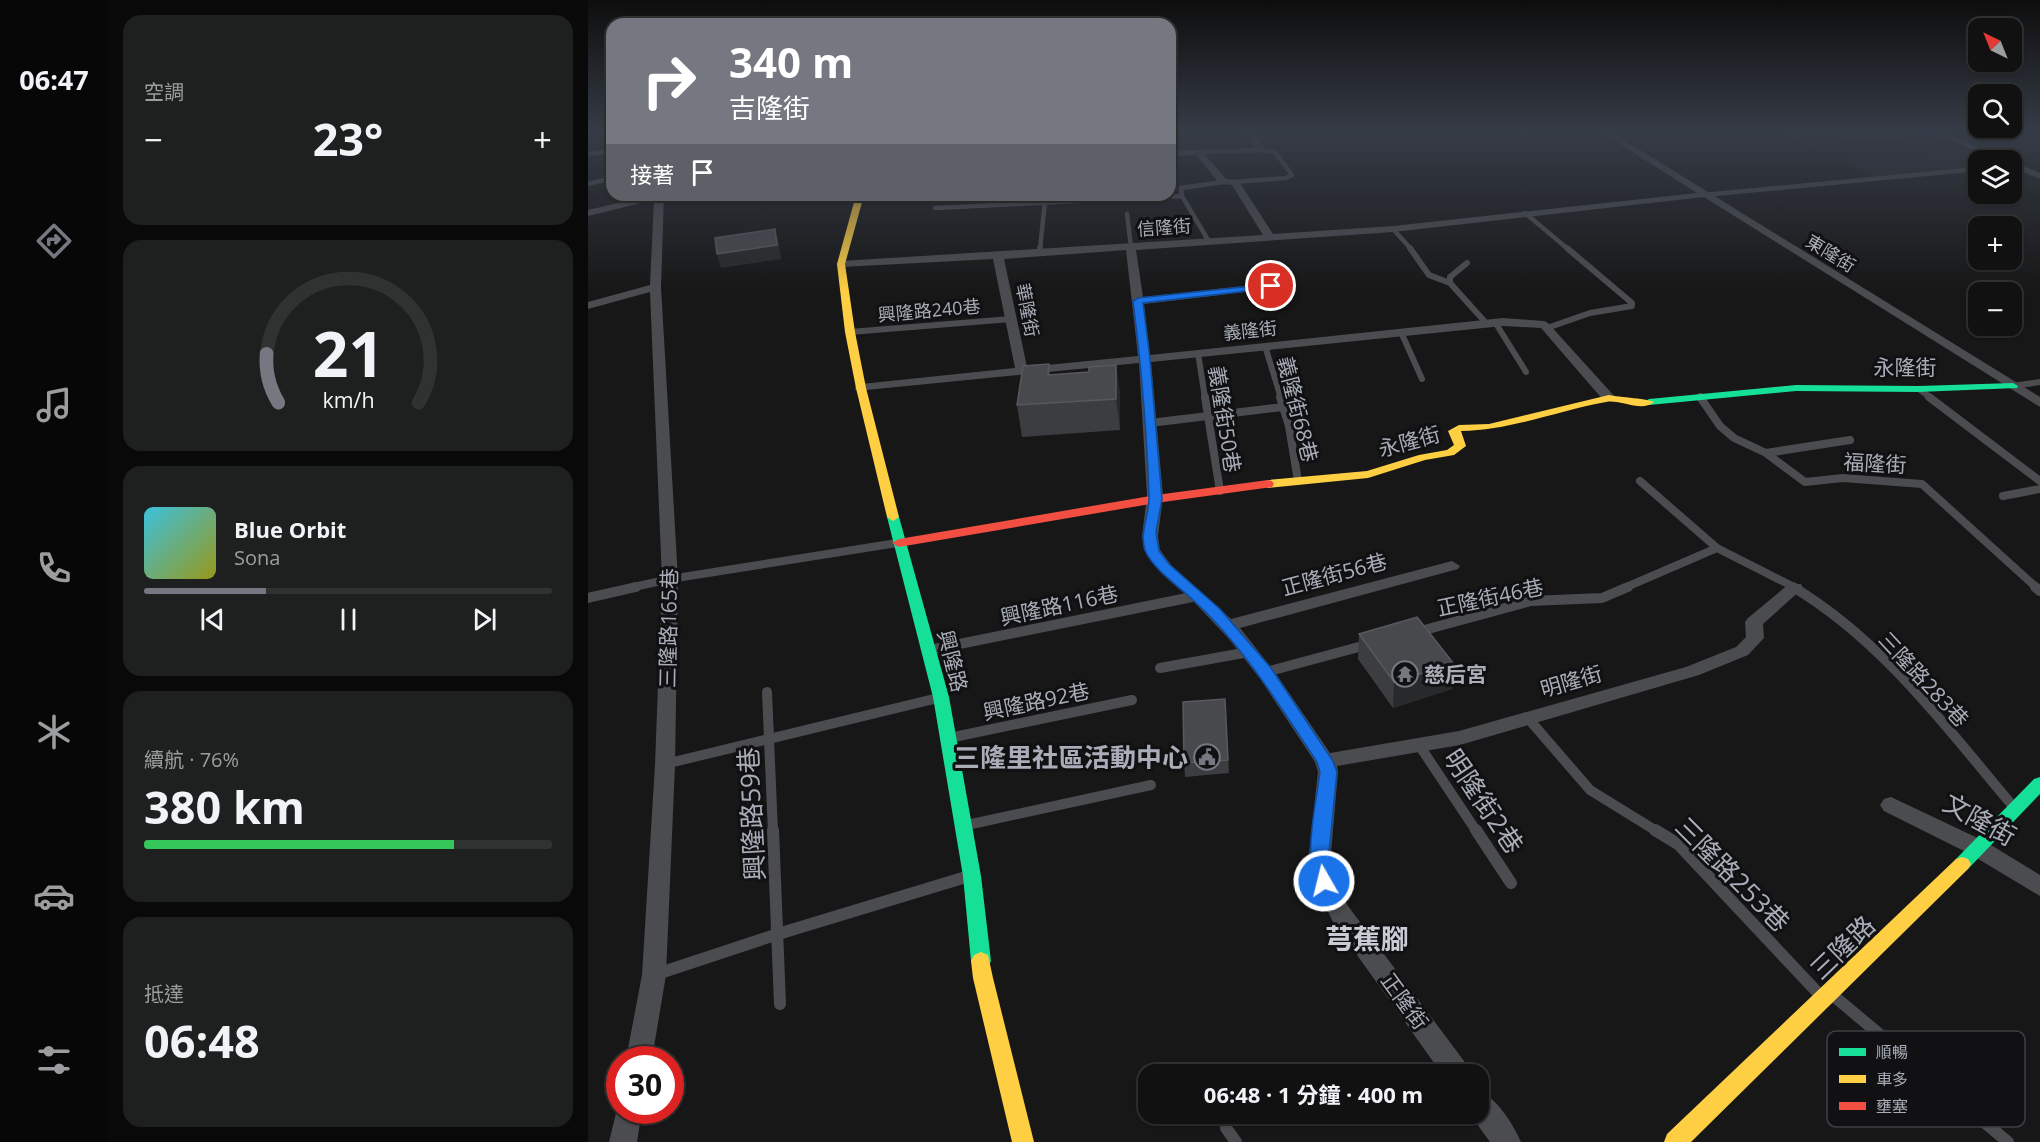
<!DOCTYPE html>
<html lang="zh-TW">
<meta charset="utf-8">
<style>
:root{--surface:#111;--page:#1e1f1f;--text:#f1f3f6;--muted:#9c9d9f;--line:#303131;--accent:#757880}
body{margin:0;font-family:"Open Sans","Noto Sans TC",sans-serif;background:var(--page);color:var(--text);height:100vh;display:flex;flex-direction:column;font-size:22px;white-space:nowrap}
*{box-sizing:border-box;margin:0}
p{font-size:20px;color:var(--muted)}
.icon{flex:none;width:33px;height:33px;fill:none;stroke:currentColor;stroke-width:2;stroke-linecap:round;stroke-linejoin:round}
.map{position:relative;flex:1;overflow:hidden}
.drawer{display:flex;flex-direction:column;gap:15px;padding:15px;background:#090909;width:480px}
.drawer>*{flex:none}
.top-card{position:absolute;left:18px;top:18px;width:570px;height:183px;border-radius:18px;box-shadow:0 2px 4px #0004,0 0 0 2px var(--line);background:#757880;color:#fff;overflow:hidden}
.needle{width:39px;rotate:317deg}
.buttons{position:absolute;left:1380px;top:18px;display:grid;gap:12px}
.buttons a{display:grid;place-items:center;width:54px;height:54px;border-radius:12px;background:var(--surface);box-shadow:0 2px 4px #0004,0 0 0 2px var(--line);font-size:30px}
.speed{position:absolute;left:18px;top:1046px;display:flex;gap:12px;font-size:30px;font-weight:700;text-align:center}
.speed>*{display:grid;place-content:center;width:78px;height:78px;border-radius:50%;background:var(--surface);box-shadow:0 2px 4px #0004,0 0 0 2px var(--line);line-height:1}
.speed .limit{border:9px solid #d22;background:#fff;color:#111}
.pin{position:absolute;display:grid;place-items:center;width:51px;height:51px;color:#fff;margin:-26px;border:3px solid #fff;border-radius:50%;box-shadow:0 2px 6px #0007}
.me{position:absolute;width:66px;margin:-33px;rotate:352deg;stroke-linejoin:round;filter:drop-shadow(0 0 4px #0008)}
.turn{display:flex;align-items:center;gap:21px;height:126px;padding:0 24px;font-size:27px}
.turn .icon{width:78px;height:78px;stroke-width:2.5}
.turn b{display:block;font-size:42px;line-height:51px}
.then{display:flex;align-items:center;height:57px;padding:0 24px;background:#0003;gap:12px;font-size:22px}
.big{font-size:45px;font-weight:700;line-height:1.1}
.drawer .tile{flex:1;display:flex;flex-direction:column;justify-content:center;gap:9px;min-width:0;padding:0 21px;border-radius:18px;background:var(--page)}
.drawer .dial{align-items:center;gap:0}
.dial svg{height:156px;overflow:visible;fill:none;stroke:var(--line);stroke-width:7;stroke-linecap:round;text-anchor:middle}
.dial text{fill:var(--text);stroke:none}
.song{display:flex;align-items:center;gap:18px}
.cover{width:72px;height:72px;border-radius:9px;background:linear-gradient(135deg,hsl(190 70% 55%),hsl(60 70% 35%))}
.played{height:6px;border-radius:3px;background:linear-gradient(90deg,var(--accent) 30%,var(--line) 30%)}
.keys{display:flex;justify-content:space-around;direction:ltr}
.heat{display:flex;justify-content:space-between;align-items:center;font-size:33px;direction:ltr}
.charge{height:9px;border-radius:4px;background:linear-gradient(90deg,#34c759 76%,var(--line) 0)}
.trip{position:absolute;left:550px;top:1064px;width:351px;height:60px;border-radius:18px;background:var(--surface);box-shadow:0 2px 4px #0004,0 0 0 2px var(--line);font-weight:700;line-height:60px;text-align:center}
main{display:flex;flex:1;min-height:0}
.menu{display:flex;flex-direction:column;width:108px;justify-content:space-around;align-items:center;background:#070707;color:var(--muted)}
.menu .icon{width:42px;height:42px}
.menu .current{color:var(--accent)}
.menu b{font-size:27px;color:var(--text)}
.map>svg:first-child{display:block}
</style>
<main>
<nav class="menu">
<b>06:47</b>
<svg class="icon current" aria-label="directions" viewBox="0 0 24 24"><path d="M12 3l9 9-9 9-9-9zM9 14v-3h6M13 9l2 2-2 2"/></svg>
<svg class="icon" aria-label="music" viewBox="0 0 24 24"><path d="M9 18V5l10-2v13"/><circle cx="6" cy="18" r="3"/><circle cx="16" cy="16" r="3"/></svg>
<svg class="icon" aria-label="phone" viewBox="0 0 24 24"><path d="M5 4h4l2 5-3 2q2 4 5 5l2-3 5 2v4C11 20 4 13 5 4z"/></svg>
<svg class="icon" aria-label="climate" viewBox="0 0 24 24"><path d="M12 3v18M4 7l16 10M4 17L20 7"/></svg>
<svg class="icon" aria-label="car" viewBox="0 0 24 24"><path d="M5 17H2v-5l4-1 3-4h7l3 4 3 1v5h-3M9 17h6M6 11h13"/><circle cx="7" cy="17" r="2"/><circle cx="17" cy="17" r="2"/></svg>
<svg class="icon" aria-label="filters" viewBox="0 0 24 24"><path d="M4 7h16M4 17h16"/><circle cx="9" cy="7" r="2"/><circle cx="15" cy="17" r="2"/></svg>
</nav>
<section class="drawer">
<div class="tile"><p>空調</p>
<div class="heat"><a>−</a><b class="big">23°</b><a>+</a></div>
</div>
<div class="tile dial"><svg viewBox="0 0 100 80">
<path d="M14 69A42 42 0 1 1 86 69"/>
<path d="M14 69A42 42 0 0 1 8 44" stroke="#757880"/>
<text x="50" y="56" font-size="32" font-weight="700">21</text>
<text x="50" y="72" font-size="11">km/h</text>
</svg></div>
<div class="tile">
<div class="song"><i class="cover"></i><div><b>Blue Orbit</b><p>Sona</p></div></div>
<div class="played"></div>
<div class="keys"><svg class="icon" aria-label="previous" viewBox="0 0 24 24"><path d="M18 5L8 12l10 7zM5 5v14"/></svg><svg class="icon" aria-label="pause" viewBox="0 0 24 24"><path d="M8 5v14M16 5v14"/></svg><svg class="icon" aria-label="next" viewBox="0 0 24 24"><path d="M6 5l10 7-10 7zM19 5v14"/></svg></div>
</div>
<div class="tile"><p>續航 · 76%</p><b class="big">380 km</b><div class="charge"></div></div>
<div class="tile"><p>抵達</p><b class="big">06:48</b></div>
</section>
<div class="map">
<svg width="1452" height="1142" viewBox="0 0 1452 1142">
<rect width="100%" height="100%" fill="#171717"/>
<path fill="#212124" d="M1229,132H1343L1348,134L1221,145L1198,135Z
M1381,148L1410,160H1390V167L1284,177L1251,160Z"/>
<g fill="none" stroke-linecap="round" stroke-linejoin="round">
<path stroke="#4b4c50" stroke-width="4.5" d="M610,152L674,150L687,152L704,175L698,178L647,182
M0,154L24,151
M0,184L24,178
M1115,195L1390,169
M272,197L314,195
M347,208L594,196
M937,213L980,249
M539,214L543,247
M805,229L823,249
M620,240L594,196L593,188L635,182
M452,249L457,201"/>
<path stroke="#4b4c50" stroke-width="6" d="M822,248L841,275L862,283
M452,253V248
M879,263L862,277V283L898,323
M907,322L938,372
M959,328L1002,313L1044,306V303L979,248
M262,332L423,319
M813,332L834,379
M677,346L693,398
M610,353L617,398
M1425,386L1452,382
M1331,389L1343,398"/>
<path stroke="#4b4c50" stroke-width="8" d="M617,397L632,491
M692,397L701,426L710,481
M1112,397L1132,426L1146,438L1178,453L1217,482L1255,478L1334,484L1449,588
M1341,397L1452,481
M562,423L695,407
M1178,453L1262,440
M1052,481L1129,548L1208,588
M1415,496L1452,489
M41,588L82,579L309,543
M1036,588L1129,548"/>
<path stroke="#4b4c50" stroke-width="10" d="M1205,587C1294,640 1358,727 1424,805
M1447,587L1452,591
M0,598L48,587
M829,632L943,601L1014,598L1040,587
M342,650L609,596
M572,668L661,652
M678,672L782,644
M179,692L185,832
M939,717L1002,790L1070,832
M366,737L544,700
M831,745L889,832
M77,764L350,698
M379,825L563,785"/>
<path stroke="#4b4c50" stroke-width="12" d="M185,830L192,1004
M888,830L923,883
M1067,830L1090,844L1230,993
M69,974L190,934L378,877
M1247,997L1420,1142
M638,1128L648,1142"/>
<path fill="#4b4c50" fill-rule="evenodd" d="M657,132H665L678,150L677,152H671Z
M1013,132H1023L1452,397V407L1116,197L805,232L548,250L555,297L683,283L689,286L683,289L556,304L562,355L915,318L956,321L960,323L1028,398L1026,401H1016L953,328L915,326L563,362L575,496L570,536L572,550L584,566L643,619L864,561L872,566L870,569L652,628L686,671L742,753L871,731L1098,667L1148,647L1158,637L1157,622L1160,618L1201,584H1213L1215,588L1175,624L1176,638L1160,655L1111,675L872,745L749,766L750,772L743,853L747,881L760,906L879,1065L883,1074H854L744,920L725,881L721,853L730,772L727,762L673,680L641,639L606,602L573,573L556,550L554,536L559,496L551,363L268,391L267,388L268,385L273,384L427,368L405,259L253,267L248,264L253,261L675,235L644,185L632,184L608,155L582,156V150H613L638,179L650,180L685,234L805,226L1109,193ZM538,250L550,356L439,367L416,259Z
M1343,132H1355L1420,160H1410Z
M1424,161L1452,173V179L1424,167Z
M64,195H76L73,287L90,579L87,765L78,975L64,1059H38L54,975L67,765L74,579L62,292L0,309V302L62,285L66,200L0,216V210Z
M1303,797L1398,842L1452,875V896L1382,854L1296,811L1292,805L1296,799Z
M891,1091C909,1098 925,1124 933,1142H902L881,1113H891Z
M31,1101L32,1110H54L49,1142H21Z"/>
<path fill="#16e098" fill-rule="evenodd" d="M1425,383L1430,386L1429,388L1330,392L1208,391L1061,405L1056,402L1061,399L1208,385L1330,386Z
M305,513L311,517L361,697L393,876L403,961L400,967L393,970L386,967L383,961L375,876L345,697L299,517Z
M1452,777V794L1380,869L1374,871L1368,869L1365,864L1368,859L1446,779Z"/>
<path fill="#ffcf43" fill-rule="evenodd" d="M268,195H276L257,264L267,332L278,388L311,517L305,521L299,517L268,388L257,332L249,264Z
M1021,395C1030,397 1063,399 1066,402C1053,413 1033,399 1018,402C969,411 923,430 873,431L878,446L866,455L837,460L780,478L680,488L674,484L680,480L779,471L831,455L859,450L866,445L860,431L871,425L901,424Z
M1374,857L1380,859L1383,864L1380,869L1103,1142H1076L1079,1134L1368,859Z
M393,952L400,955L405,978L446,1142H424L385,978L383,961L386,955Z"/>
<path fill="#f24e42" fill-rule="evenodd" d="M680,480L684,481L686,484L684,487L568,503L311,547L304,543L311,539L568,495Z"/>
</g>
<path fill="#3c3d40" d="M461,364L462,375L501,372L528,365L532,395V430L434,437L429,405Z
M771,634L866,664L864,689L805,708L770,659Z
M637,699L641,773L597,777L596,763Z"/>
<path fill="#28292a" d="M187,229L191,243L193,259L133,268L129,254Z
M528,365L532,395V430L528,399Z
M866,664L864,689L805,708L806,682Z"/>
<path fill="#48494d" stroke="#57595e" stroke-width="1.5" d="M187,229L189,245L129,254L127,238Z
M461,364L460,375L501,372V367L528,365V399L429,405L435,366Z
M829,617L866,664L806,682L771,634Z
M637,699L640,760L596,763L595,702Z"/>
<linearGradient id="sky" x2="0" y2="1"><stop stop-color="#0d0d0d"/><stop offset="0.45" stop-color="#363c47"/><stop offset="1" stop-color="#363c47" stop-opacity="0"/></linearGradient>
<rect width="1452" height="292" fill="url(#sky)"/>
<path fill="#1a73e8" stroke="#114b97" stroke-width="1.5" d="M683,284L688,286L686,288L555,303L562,359L574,499L568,532L571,551L581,564L632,609L683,668L745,761L749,772L741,853L745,881L743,887L736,889L729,887C715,857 728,804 732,772L729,762C691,705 655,645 604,599C591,587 563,567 557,550C551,532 562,514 561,496C559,431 553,365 545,301L550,298Z"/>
<defs>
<g id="temple-ring" transform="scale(1.35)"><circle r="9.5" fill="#111113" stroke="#757880" stroke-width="1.5"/><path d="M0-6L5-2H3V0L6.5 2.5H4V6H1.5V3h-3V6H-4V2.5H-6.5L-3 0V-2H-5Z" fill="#757880"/></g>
<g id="civic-ring" transform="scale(1.35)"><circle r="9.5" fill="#111113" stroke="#757880" stroke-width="1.5"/><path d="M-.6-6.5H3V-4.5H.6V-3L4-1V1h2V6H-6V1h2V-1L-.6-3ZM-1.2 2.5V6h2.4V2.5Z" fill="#757880"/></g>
</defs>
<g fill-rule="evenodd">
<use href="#temple-ring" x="817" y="674"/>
<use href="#civic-ring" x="619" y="757"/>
</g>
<g text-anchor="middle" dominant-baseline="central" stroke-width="6" stroke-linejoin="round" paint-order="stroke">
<g font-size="18" fill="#a8adb8" stroke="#111113">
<text transform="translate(576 227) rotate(-4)">信隆街</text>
<text transform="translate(1243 253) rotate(31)">東隆街</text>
<text transform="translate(341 310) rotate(-5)">興隆路240巷</text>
<text transform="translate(440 310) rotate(79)">華隆街</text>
<text transform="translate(662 330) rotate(-6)">義隆街</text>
</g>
<g font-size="21" fill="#a8adb8" stroke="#111113">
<text x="1317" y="367">永隆街</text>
<text transform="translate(710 409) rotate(76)">義隆街68巷</text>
<text transform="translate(637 419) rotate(81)">義隆街50巷</text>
<text transform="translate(821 441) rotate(-15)">永隆街</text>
<text transform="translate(1287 463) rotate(3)">福隆街</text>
<text transform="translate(746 574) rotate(-15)">正隆街56巷</text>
<text transform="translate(902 597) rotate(-12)">正隆街46巷</text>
<text transform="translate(471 605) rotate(-12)">興隆路116巷</text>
<text transform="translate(80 628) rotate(-89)">三隆路165巷</text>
<text transform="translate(365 661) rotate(76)">興隆路</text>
<text transform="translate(1336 679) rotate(47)">三隆路283巷</text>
<text transform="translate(983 681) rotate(-16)">明隆街</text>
<text transform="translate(448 701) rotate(-12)">興隆路92巷</text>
<text transform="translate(817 1001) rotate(54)">正隆街</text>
</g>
<g font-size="21" font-weight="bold" fill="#a8adb8" stroke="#111113" text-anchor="start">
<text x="836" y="674">慈后宮</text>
</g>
<g font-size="26" font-weight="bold" fill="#a8adb8" stroke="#111113" text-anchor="end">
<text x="600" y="757">三隆里社區活動中心</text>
</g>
<g font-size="26" fill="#a8adb8" stroke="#111113">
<text transform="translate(896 801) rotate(56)">明隆街2巷</text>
<text transform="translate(163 814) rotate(-93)">興隆路59巷</text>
<text transform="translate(1392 819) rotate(29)">文隆街</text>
<text transform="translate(1145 874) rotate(45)">三隆路253巷</text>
<text transform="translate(1254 947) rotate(-44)">三隆路</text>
</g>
<g font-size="28" font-weight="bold" fill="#c9ccd4" stroke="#111113">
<text x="779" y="938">芎蕉腳</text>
</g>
</g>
<rect x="1239" y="1031" width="198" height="96" rx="9" fill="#111113" stroke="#3e4045" stroke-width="1.5"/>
<rect x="1251" y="1048" width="27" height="8" fill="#16e098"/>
<rect x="1251" y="1075" width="27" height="8" fill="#ffcf43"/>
<rect x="1251" y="1102" width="27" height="8" fill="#f24e42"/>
<g font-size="16" fill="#a8adb8">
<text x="1288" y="1058">順暢</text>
<text x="1288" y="1085">車多</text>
<text x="1288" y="1112">壅塞</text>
</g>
</svg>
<div class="buttons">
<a><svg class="needle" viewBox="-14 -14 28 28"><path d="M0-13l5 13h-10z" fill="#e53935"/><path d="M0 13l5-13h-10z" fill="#9c9d9f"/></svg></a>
<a><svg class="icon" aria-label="search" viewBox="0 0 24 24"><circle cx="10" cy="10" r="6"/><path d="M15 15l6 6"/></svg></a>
<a><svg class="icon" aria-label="layers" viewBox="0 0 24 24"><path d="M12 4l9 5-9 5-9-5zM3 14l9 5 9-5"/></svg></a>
<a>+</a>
<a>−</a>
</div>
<div class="speed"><div class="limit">30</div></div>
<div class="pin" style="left:683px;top:286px;background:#d93025"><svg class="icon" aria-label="arrive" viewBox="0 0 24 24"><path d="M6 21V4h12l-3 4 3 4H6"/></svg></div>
<svg class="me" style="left:736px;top:881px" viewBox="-20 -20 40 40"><circle r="17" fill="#1a73e8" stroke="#fff" stroke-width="3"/><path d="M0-11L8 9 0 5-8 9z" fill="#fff"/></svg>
<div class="trip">06:48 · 1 分鐘 · 400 m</div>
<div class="top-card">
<div class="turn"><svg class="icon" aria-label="right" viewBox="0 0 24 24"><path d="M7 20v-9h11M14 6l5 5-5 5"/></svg><div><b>340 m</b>吉隆街</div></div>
<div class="then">接著<svg class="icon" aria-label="arrive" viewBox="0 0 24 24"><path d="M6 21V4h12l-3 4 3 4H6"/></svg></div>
</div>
</div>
</main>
